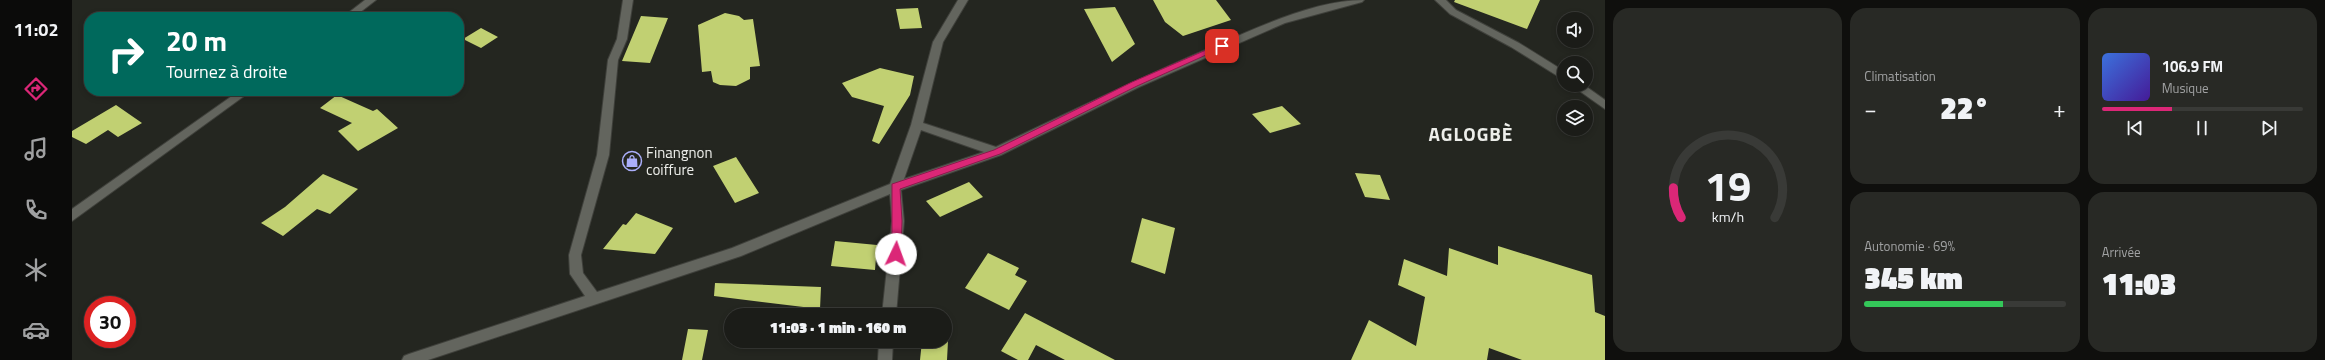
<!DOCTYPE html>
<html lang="fr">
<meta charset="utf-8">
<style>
:root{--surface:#1b1c18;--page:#282925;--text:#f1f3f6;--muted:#a0a1a2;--line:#393a37;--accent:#db2777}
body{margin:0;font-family:"Titillium Web",sans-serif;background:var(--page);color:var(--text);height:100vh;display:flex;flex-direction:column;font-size:15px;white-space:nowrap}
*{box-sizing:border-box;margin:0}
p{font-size:13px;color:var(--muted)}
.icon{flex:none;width:22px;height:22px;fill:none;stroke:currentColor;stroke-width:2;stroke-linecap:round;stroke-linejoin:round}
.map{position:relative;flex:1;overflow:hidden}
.drawer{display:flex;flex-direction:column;gap:8px;padding:8px;background:#0f0f0d;width:720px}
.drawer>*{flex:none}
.banner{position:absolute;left:12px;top:12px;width:380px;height:84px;border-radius:16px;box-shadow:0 2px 6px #0003,0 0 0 1px var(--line);background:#00695c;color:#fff;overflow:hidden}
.fabs{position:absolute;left:1485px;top:12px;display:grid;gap:8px}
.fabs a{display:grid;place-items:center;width:36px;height:36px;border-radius:50%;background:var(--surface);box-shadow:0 2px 6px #0003,0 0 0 1px var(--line);font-size:20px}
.speed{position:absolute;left:12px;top:296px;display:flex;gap:8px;font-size:20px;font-weight:700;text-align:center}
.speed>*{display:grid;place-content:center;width:52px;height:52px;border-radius:50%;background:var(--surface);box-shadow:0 2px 6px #0003,0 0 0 1px var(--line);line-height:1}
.speed .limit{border:6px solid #d22;background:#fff;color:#111}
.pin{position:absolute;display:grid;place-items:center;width:34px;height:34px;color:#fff;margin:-17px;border-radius:8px;box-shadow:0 2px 6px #0006}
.me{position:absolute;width:44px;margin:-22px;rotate:3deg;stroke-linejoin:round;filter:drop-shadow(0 0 3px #0008)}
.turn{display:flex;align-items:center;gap:14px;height:84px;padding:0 16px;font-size:18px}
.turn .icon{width:52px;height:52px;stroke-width:2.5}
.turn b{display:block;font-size:28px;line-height:34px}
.big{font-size:30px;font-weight:800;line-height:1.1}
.drawer .tile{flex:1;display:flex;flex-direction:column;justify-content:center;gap:6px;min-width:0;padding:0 14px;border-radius:16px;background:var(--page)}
.drawer .dial{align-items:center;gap:0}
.dial svg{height:104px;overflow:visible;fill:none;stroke:var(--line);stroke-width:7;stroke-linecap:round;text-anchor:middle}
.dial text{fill:var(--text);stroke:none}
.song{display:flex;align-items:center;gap:12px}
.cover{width:48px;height:48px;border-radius:6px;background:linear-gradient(135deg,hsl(220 70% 55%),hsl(260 70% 35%))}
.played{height:4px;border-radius:2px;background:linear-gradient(90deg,var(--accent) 35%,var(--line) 35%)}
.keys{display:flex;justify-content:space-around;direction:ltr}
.heat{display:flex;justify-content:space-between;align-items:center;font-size:22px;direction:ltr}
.charge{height:6px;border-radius:3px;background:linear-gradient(90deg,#34c759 69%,var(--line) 0)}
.drawer .tiles{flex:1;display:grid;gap:8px;grid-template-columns:repeat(3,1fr)}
.tile:first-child{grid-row:span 2}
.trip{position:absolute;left:652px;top:308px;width:228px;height:40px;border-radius:20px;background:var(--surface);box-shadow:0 2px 6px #0003,0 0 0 1px var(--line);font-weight:800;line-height:40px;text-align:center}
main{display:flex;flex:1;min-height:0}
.tabs{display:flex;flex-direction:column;width:72px;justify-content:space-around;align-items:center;background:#0b0b0a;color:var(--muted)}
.tabs .icon{width:28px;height:28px}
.tabs .active{color:var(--accent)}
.tabs b{font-size:18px;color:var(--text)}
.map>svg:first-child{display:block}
</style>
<main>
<nav class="tabs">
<b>11:02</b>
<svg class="icon active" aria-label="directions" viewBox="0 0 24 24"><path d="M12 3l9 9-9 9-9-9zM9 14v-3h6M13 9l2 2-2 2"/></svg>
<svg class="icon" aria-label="music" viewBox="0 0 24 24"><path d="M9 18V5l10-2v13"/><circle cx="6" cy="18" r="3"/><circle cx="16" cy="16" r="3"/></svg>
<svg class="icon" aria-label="phone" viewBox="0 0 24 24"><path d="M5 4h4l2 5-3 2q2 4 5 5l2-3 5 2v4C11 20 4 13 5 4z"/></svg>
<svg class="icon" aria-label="climate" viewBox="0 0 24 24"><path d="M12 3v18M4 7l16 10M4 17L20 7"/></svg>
<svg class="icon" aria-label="car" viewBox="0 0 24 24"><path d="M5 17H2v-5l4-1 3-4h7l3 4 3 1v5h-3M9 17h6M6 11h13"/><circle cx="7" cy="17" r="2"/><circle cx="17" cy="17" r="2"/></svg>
</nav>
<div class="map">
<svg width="1533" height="360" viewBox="0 0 1533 360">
<rect width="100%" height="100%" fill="#242620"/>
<path fill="#c1d072" d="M1081,0H1144L1159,20L1111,36L1093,22Z
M1383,0H1468L1455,29L1382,2Z
M1043,7L1063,44L1040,62L1012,9Z
M846,8L850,28L828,29L824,9Z
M653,13L667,16L672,20L681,19L688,66L678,67V79L664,86L648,85L641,82L639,71L630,72L626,25Z
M569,16L596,18L578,63L550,61Z
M409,28L426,37L409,48L391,39Z
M808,68L842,76L838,95L807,144L800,141L812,106L780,97L770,83Z
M265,95L301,111L305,109L326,128L286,151L266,131L280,123L248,108Z
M44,105L70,123L46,137L36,130L14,144L0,137V131Z
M1210,106L1229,124L1198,133L1180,114Z
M664,157L687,193L663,203L641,166Z
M1283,173L1308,175L1318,200L1293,197Z
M251,174L286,189L258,214L245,209L211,236L189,223L213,207Z
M897,182L911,197L868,217L854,201Z
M564,213L601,228L583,254L531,249L551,224L554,225Z
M1070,218L1103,228L1093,274L1059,262Z
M763,241L805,245L803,270L759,266Z
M1426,246L1520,275L1523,312L1533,316V360H1450L1417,348L1415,360H1279L1297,320L1344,346L1353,297L1326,285L1332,259L1375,276L1377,248L1426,265Z
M916,253L947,268L943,275L955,281L937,310L893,288Z
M643,283L749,287L748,309L642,296Z
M953,313L1043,360H993L964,345L956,360H946L929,351Z
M616,329L636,330L630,360H610Z
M850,341H876L875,360H848Z"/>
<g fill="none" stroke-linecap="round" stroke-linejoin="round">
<g stroke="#3f403b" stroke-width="2">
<path id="minor" d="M293,0H304L282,17H271Z
M551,0H561L555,39L546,60L537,155L509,255L511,273L525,292L660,248L818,184L839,125L861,42L886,0H896L871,42L851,123L924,147C997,112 1070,77 1145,45C1188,26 1245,0 1292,0L1290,2L1213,23L1067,87L929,155L829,190L832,221L824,315H810L820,221L818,194L669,256L356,360H330L332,356L337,354L513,296L498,274L497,255L525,155L536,60L545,39ZM849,130L912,152L832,179Z
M1363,0H1374L1384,10L1447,43L1492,71V80L1439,47L1378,14Z
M1499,85H1512L1533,100V109Z
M167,91H179L0,221V209Z
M807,341H821L820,360H806Z"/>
</g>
<use href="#minor" fill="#63655e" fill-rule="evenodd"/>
</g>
<path fill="#db2777" stroke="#8e194d" d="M1148,44L1154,46L1065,86L928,154L828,189L830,221L829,254L824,258L820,256V184L922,150L1060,82Z"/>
<defs>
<g id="shop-ring" transform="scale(1)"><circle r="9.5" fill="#242620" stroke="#abaffb" stroke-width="1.5"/><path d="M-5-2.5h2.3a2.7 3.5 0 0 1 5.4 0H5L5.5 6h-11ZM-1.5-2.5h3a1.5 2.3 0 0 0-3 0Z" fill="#abaffb"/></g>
</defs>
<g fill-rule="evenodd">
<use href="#shop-ring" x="560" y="161"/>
</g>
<g text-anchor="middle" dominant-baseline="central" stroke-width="4" stroke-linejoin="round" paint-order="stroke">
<g font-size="15" fill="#edeeea" stroke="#242620" text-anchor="start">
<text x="574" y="152">Finangnon<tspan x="574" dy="17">coiffure</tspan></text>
</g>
<g font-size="19" font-weight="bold" letter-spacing="1" fill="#edeeea" stroke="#242620">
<text x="1399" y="133">AGLOGBÈ</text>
</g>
</g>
</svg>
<div class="fabs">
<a><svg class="icon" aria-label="sound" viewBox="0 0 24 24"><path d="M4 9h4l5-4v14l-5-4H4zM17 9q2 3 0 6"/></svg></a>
<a><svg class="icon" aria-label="search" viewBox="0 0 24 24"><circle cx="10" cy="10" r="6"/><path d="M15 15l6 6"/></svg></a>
<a><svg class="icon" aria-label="layers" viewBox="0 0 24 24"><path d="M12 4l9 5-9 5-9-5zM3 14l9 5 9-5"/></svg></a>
</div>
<div class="speed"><div class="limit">30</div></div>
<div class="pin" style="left:1150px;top:46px;background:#d93025"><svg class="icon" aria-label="arrive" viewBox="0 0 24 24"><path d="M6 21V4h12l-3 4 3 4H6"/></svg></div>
<svg class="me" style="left:824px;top:254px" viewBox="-20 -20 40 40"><circle r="19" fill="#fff"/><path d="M0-13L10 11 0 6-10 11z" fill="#db2777"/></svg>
<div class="trip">11:03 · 1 min · 160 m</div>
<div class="banner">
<div class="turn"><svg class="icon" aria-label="right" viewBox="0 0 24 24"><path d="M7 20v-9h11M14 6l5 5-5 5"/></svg><div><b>20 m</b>Tournez à droite</div></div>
</div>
</div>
<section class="drawer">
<div class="tiles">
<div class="tile dial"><svg viewBox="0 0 100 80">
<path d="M14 69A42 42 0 1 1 86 69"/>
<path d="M14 69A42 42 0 0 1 8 46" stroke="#db2777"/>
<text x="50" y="56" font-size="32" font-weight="700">19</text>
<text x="50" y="72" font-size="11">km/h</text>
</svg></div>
<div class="tile"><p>Climatisation</p>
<div class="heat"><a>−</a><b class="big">22°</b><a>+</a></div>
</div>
<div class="tile">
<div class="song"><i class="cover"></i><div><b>106.9 FM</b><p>Musique</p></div></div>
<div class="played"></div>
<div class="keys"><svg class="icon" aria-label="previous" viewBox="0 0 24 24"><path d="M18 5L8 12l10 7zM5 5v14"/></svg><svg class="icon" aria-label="pause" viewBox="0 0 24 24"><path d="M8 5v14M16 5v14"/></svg><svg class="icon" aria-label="next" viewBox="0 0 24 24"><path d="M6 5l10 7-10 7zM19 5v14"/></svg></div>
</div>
<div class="tile"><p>Autonomie · 69%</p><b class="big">345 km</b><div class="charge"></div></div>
<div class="tile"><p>Arrivée</p><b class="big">11:03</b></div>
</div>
</section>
</main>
